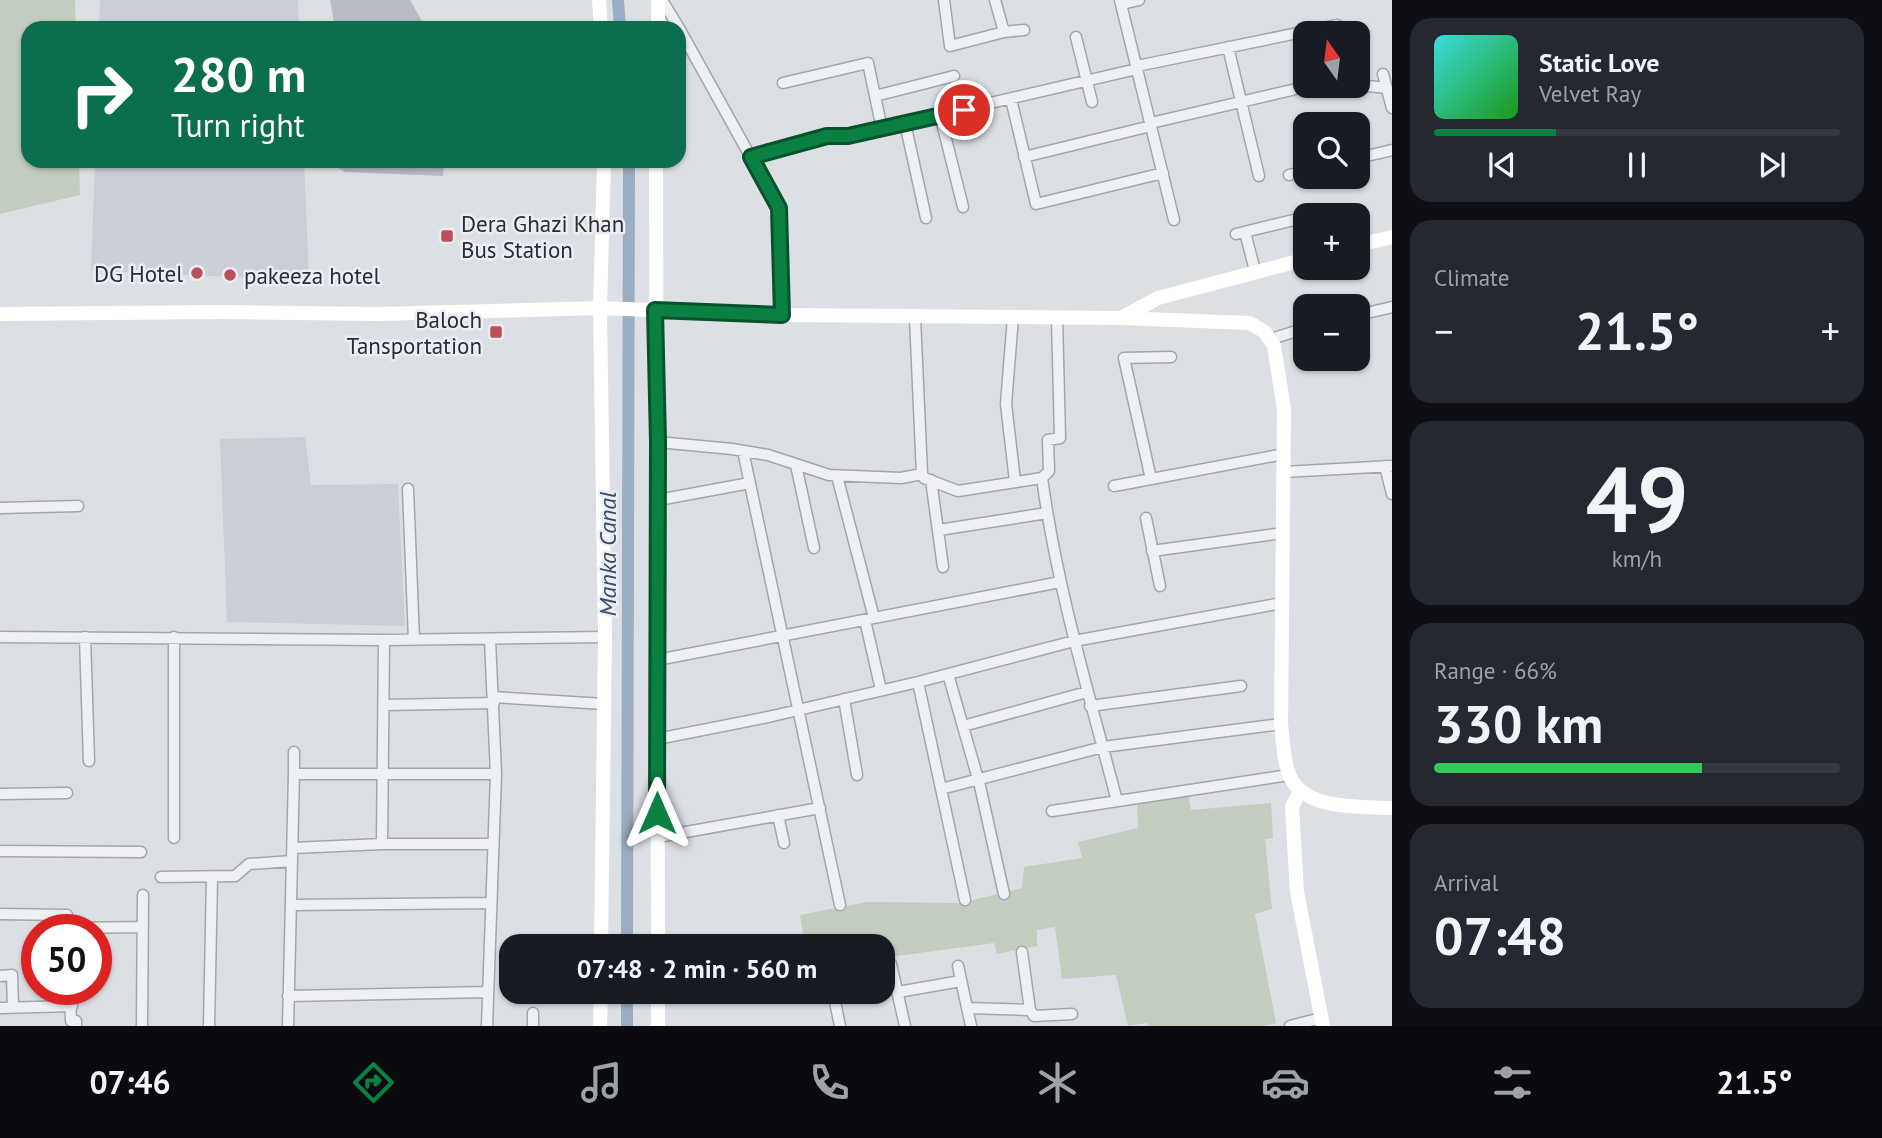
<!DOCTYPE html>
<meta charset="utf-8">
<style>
:root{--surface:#171b24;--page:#242831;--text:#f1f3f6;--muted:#9ea1a6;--line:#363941;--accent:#0b8043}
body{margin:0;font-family:"PT Sans",sans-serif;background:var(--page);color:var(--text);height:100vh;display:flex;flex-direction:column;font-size:26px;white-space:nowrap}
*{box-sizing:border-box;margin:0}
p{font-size:23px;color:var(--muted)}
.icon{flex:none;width:38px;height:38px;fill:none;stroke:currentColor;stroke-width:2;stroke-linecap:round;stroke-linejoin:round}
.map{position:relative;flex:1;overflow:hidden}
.sheet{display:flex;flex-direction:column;gap:18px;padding:18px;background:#0d0f14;width:490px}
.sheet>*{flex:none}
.hud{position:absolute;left:21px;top:21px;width:665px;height:147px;border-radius:21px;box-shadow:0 2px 5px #0004;background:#0b6e4f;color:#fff;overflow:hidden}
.needle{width:46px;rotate:346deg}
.controls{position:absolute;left:1293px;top:21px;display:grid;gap:14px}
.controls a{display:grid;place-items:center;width:77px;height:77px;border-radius:14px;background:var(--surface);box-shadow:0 2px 5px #0004;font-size:35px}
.speed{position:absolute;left:21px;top:914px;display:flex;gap:14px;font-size:35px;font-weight:700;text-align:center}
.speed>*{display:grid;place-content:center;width:91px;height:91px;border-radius:50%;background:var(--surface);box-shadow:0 2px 5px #0004;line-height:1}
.speed .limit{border:10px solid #d22;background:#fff;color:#111}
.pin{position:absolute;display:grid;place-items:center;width:60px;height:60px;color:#fff;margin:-30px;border:4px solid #fff;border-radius:50%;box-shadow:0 2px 7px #0007}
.me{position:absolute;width:77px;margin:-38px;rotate:0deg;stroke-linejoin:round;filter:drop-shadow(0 0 5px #0008)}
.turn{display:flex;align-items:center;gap:24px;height:147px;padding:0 35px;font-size:32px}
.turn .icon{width:91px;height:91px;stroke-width:2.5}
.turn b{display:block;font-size:49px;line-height:60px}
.big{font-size:52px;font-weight:800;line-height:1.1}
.sheet .card{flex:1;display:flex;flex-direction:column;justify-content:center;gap:10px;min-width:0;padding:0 24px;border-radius:21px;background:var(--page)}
.sheet .dial{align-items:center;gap:0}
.dial b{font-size:91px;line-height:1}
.song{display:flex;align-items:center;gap:21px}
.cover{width:84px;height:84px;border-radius:10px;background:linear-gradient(135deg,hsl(180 70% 55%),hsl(120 70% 35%))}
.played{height:7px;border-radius:4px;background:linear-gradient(90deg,var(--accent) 30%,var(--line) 30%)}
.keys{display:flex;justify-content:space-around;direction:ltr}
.heat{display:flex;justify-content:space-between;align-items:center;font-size:38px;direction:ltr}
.charge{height:10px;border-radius:5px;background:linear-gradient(90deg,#34c759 66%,var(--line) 0)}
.trip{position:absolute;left:499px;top:934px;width:396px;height:70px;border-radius:21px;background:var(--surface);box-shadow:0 2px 5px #0004;font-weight:800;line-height:70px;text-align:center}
.dock{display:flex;height:112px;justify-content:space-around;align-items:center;background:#090b0e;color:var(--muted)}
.dock .icon{width:49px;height:49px}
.dock .selected{color:var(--accent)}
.dock b{font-size:32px;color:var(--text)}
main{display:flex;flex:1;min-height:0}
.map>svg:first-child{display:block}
</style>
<main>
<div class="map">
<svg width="1392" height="1026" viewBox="0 0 1392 1026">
<rect width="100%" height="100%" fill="#dce0e4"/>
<path fill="#cbcfd5" d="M100,0H298L299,28H99Z
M95,161H304L309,280L91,271Z
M305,437L311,485L398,484L405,626L227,622L220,439Z"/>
<path fill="#c2cdbf" d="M0,0H75L76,28H28V161H79L80,195L0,214Z
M1187,790L1191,810L1271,803L1273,838L1265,839L1272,909L1255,914L1276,1023L1263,1026H1148L1147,1023L1128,1026L1116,975L1062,979L1055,927L1037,930V946L997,954L994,943L882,958V947H838L837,945L805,947L800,915L867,902L961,903L1022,888L1024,867L1082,858L1078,842L1138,828L1137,803Z"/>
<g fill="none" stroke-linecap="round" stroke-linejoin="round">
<path stroke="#9badc1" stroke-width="12" d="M618,0L620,28
M627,947L629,161
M627,992V1026"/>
</g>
<path fill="#b7bcc4" d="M330,0H410L426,28H335Z
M326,161H444L443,176L345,172Z"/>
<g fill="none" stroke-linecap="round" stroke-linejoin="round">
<g stroke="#a2a7ad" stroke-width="13">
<path id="street" d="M662,0L679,28
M944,0L950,46L1004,32L1024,30
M995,0L1004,32
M1120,0L1174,220
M1122,4L1139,0
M679,28L779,208L782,315
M1076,37L1092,102
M1228,47L1259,176
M1137,66L1337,25
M1383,74L1392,108
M783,83L868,63L882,129
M1358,85L1387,88
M875,96L954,76
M1011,99L1036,204L1163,173
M940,115L963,207
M905,123L926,218
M1151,123L1296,89
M751,157L827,136H848L1137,69
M1024,157L1151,126
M1358,158L1392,150
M1289,175L1306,171
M1245,232L1255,271
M1236,234L1306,217
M1358,315L1392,307
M1013,317L1006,404L1015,481
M915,318L922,474L924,478L958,491L1042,478L1049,471L1048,440L1060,438L1057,318
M1271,339L1306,328
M658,442L732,449L768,455L829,475L901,478L922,474
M743,451L840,905
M796,465L814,548
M1385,466L1392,494
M1284,472L1392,466
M837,476L874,618
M1042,478C1057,588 1089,694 1117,801
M1151,479L1124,358L1171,357
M931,480L943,567
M1114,486L1284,454
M408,489L414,640
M658,500L750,483
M0,508L78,506
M1146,518L1160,586
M939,530L1047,513
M1152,551L1283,533
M865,620L881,690
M0,637L384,640L605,637
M85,637L89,761
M174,637V838
M657,660L1060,582
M948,674L980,786L1004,894
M918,682L965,900
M493,697L604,704
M844,699L857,775
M385,705L494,703
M1090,706L1241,686
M963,726L1087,692
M657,739L768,717L918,682L1074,641L1282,603
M294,752V774
M941,789L1103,747L1281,724
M0,794L67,793
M1052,811L1289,775
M778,815L784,843
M658,837L820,808
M382,844L384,640
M293,848L382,844H493
M0,851L141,852
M161,877L235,876L249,864L292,861
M291,905L491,903
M0,914L67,915L68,929
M68,928L143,927
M1022,952L1030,1010
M891,964L905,1026
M958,966L971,1026
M0,976L12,975L13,1007
M70,989L71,1021H76V1026
M833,992L840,1026
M898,992L961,981
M288,996L488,992
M0,1008L72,1006
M967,1008L1030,1010L1034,1016L1072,1014
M142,1026L143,895
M209,1026L212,877
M288,1026L294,774H496
M487,1026L496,774L490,640
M533,1026V1013
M1290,1026L1321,1018"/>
</g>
<use href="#street" stroke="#eff0f3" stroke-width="10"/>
<path stroke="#fff" stroke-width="14" d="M599,0L601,28
M658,28V0
M656,161L658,947
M1358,245L1392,237
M0,314L223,312L379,314L600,308L782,315L1120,318L1250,323L1265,332L1274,346L1284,409L1281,724C1283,740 1283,759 1289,774C1303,811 1359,806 1392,808
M1121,318L1158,298L1306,259
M1300,791L1292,807L1297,892L1323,1026
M601,947L605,637L600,308L604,161
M658,992V1026
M600,1026L601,992"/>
</g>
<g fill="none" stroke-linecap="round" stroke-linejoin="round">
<g stroke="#07532c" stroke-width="18">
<path id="route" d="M657,813L658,442L655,310L782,315L779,208L751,157L827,136H848L964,110"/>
</g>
<use href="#route" stroke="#0b8043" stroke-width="12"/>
</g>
<g fill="#bc4f5e" stroke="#ebeef3" stroke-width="2.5">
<rect x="440" y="229" width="14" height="14" rx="3.5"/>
<circle cx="197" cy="273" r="7"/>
<circle cx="230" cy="275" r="7"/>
<rect x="489" y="325" width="14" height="14" rx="3.5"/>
</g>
<g text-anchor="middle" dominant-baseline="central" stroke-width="5" stroke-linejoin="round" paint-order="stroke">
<g font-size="23" fill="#282e39" stroke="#ebeef3" text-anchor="start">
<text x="461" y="223">Dera Ghazi Khan<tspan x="461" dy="26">Bus Station</tspan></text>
<text x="183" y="273" text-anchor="end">DG Hotel</text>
<text x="244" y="275">pakeeza hotel</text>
<text x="482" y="319" text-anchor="end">Baloch<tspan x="482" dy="26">Tansportation</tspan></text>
</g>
<g font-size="24" font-style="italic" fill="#374c68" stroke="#ebeef3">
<text transform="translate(607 554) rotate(-90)">Manka Canal</text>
</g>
</g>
</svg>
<div class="controls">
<a><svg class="needle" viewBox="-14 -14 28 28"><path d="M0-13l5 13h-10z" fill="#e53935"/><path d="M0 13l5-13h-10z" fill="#9ea1a6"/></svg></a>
<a><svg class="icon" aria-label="search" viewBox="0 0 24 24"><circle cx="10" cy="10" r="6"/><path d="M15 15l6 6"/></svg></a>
<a>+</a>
<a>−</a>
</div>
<div class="speed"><div class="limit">50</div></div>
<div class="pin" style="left:964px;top:110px;background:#d93025"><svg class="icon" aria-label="arrive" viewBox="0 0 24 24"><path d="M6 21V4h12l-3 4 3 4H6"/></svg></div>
<svg class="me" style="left:657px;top:813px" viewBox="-20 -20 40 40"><path d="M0-17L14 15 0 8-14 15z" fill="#0b8043" stroke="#fff" stroke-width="4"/></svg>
<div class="trip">07:48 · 2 min · 560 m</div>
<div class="hud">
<div class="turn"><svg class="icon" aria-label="right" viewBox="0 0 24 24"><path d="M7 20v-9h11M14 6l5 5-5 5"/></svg><div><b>280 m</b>Turn right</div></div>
</div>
</div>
<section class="sheet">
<div class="card">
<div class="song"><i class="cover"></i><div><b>Static Love</b><p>Velvet Ray</p></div></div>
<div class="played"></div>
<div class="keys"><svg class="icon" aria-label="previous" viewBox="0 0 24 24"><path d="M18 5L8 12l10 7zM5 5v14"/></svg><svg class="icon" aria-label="pause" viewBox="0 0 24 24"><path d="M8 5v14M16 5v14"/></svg><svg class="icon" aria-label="next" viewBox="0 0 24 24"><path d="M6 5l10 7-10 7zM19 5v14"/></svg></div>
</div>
<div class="card"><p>Climate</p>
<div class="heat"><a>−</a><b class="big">21.5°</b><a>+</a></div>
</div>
<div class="card dial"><b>49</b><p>km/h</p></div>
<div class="card"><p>Range · 66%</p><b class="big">330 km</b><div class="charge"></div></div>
<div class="card"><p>Arrival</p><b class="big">07:48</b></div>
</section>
</main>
<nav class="dock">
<b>07:46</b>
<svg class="icon selected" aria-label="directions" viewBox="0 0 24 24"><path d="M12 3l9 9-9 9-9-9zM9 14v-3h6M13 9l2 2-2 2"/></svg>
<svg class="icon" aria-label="music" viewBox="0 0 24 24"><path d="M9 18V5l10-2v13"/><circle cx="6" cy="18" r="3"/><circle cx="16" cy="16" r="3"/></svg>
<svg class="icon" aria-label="phone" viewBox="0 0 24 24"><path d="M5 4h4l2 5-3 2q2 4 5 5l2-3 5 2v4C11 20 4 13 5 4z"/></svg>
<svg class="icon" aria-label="climate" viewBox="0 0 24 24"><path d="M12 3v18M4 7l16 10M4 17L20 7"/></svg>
<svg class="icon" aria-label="car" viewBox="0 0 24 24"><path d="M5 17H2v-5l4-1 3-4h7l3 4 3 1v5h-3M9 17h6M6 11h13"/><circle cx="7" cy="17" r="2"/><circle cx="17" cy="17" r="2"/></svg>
<svg class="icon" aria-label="filters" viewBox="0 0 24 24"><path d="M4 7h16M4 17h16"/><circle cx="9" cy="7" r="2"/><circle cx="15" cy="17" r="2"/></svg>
<b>21.5°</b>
</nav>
